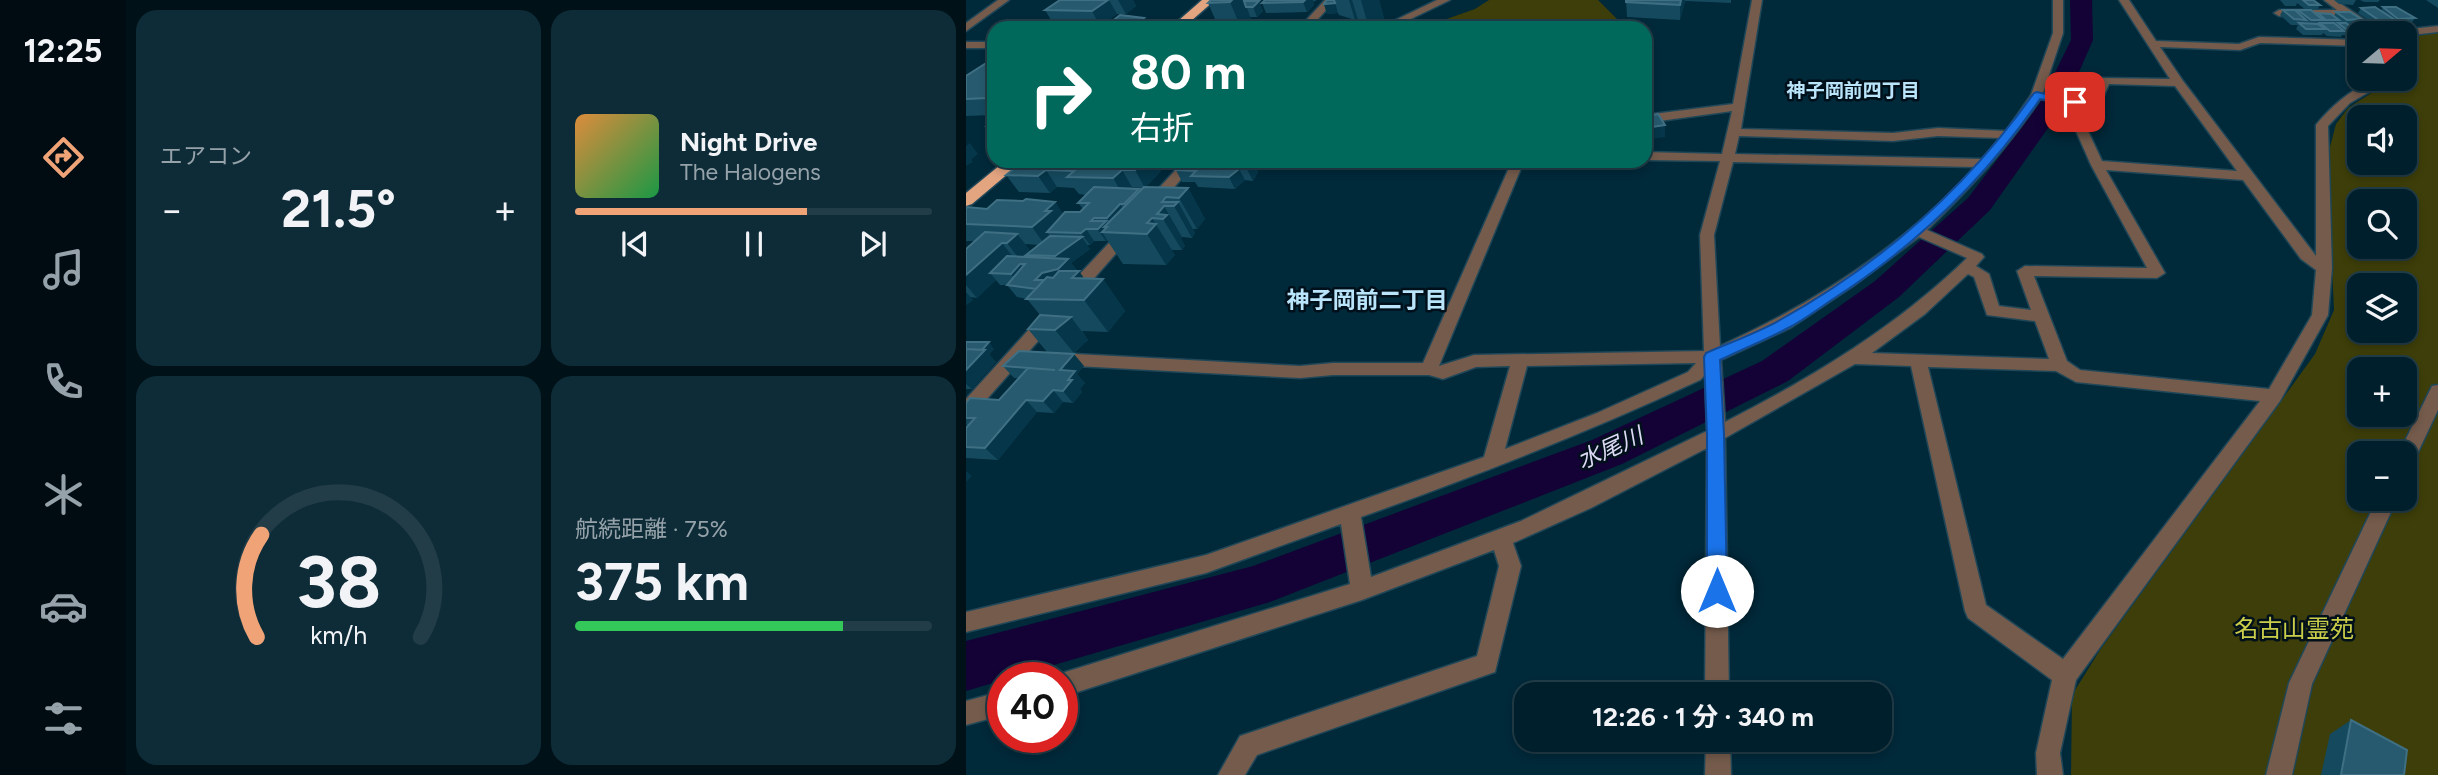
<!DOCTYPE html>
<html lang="ja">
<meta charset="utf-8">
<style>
:root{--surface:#001f2c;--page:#0e2c38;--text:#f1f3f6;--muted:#95a2a9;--line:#223d48;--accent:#efa377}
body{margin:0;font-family:Figtree,"Noto Sans JP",sans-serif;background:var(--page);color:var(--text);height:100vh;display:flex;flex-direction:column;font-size:26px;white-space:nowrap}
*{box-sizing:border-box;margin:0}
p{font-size:23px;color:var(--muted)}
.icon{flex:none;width:38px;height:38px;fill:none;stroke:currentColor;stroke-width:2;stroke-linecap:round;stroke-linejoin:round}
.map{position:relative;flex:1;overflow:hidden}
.details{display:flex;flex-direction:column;gap:10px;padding:10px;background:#001118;width:840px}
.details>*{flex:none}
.hud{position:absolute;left:21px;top:21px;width:665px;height:147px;border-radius:21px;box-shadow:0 4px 10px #0003,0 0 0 2px var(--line);background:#00695c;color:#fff;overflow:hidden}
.needle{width:46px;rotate:71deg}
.tools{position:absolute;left:1381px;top:21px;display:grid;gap:14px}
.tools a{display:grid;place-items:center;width:70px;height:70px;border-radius:14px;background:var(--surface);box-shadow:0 4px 10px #0003,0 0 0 2px var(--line);font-size:35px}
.speed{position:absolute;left:21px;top:662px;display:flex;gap:14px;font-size:35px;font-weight:700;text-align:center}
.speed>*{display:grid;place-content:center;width:91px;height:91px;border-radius:50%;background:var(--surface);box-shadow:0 4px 10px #0003,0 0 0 2px var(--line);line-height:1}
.speed .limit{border:10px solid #d22;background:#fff;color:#111}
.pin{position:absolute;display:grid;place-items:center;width:60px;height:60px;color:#fff;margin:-30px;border-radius:14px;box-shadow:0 4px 10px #0006}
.me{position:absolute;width:77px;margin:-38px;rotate:0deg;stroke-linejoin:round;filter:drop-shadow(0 0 5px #0008)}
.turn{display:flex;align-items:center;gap:24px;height:147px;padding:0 28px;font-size:32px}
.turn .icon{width:91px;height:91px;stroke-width:2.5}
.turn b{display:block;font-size:49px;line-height:60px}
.big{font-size:52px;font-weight:700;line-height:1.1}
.details .card{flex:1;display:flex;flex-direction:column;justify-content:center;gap:10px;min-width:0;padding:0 24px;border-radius:21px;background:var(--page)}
.details .dial{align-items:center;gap:0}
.dial svg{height:182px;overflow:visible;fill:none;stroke:var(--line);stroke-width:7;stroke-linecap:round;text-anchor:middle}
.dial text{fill:var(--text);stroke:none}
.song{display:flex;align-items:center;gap:21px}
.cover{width:84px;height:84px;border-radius:10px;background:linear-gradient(135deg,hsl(30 70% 55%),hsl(140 70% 35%))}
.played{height:7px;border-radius:4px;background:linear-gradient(90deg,var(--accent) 65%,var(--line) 65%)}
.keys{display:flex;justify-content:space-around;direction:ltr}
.heat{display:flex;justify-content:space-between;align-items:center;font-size:38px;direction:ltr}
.charge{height:10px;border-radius:5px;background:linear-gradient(90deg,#34c759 75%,var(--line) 0)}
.details .tiles{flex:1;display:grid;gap:10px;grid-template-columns:repeat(2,1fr)}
.trip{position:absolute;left:548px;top:682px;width:378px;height:70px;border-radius:21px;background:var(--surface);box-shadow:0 4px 10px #0003,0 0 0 2px var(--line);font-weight:700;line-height:70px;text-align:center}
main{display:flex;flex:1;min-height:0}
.dock{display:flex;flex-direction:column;width:126px;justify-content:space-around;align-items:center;background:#000c12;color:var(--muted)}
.dock .icon{width:49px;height:49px}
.dock .on{color:var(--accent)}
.dock b{font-size:32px;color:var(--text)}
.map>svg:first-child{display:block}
</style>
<main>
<nav class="dock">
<b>12:25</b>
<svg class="icon on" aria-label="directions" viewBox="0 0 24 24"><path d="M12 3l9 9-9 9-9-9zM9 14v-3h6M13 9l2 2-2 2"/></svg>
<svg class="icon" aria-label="music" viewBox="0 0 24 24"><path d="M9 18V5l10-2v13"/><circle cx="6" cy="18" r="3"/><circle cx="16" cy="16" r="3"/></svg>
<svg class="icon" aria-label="phone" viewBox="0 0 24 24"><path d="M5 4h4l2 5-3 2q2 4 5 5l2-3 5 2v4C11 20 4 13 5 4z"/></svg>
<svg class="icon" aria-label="climate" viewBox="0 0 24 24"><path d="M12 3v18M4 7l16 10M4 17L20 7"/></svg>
<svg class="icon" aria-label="car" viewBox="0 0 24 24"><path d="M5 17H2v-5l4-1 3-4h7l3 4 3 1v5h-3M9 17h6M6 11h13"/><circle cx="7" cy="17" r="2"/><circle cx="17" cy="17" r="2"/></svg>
<svg class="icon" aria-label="filters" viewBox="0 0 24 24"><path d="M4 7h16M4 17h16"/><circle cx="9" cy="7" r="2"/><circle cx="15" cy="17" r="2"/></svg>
</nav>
<section class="details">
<div class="tiles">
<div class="card"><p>エアコン</p>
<div class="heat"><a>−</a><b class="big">21.5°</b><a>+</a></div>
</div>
<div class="card">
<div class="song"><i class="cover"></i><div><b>Night Drive</b><p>The Halogens</p></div></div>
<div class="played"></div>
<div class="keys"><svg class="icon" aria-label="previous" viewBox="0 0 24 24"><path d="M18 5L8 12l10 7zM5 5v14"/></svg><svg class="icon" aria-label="pause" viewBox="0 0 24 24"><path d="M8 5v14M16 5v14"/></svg><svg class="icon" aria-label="next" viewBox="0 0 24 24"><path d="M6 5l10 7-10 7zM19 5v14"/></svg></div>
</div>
<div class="card dial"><svg viewBox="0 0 100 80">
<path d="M14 69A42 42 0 1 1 86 69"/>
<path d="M14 69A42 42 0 0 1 16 24" stroke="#efa377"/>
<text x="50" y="56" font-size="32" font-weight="700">38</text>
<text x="50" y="72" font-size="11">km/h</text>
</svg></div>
<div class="card"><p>航続距離 · 75%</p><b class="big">375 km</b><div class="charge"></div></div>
</div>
</section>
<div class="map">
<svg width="1472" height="775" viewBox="0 0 1472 775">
<rect width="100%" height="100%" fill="#00293a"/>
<path fill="#3d3e09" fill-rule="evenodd" d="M523,0H632L658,26L657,28H455L509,9Z
M1472,31V775H1105L1106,695L1134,650L1349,354L1368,310L1361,158L1370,124L1382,108L1427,79H1438L1439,69L1446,63L1439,50V39ZM1393,117H1438V163H1393ZM1393,201H1438V247H1393ZM1393,285H1438V331H1393ZM1393,369H1438V415H1393ZM1393,453H1438V499H1393Z"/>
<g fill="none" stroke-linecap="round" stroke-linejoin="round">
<path fill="#140237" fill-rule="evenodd" d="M1104,0H1126L1127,40L1099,104L1024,210L933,297L822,381L656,464L304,602L47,677H37V680L0,691V641L287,566L626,440L796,361L909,281L1002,198L1074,103L1105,40Z"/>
<g stroke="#1f4758" stroke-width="3">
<path id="minor" d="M32,0H43L0,31V23Z
M359,0H369L344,28H333Z
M471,0H484L426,28H413Z
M786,0H796L775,129L927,133L972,128L1040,131L1065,95L1087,33V0H1097V33L1077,93L1123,102L1135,78L1204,79L1153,0H1163L1190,41L1273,44L1293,37L1393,40V46L1294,43L1274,50L1194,47L1217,81L1350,256V125C1367,104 1396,78 1425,79L1384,103L1362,126L1366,268L1362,315L1314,401L1110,680L1094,753L1097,775H1071L1070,753L1086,680L1002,618L999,611L945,366L889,364L759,438L763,695H739L741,448L625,508L547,543L555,566L529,672L291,755L279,775H252L274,736L511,656L533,566L528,550L396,600L96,697V677H87L96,673L384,584L375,524L240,573L0,632V612L240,555L518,457L544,366L510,367L477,379L463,375H367L334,378L91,365L83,359L91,353L334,366L367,363H457L546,161H558L473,366L508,355L738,351L734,235L754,161L679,160V152L756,154L766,111L679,123V115L767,104ZM1143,84L1209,86L1271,171L1136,161L1122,131ZM1074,99L1120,108L1110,131L1125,165L1181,268L1059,266L1051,271L1065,310L1033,306L1023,274L1010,266L1018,257L1016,254L961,230C1003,189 1042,148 1074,99ZM773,136L927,141L972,136L1034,138L1016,159L769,154ZM767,162L1009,167C939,245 849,303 754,346L748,235ZM1140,170L1277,180L1335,259L1350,270L1346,315L1303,389L1114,370L1101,361L1068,276L1191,278L1199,273ZM953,237L1001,258C930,327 847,377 759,422L755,360L824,328L887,286ZM1002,274L1008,277L1021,315L1069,321L1083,359L906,353L959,314ZM730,363L722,372L631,413L539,449L561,366ZM962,367L1090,371L1110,382L1294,401L1097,659L1020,605ZM739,375L741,431L555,521L405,577L395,517C510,476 623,432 734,380Z
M1358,0H1369L1411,28L1424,33L1403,32L1380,16H1313L1308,13L1313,10H1371Z
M1472,26V32L1438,36V33H1430L1435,30Z
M0,42H28V48H0Z
M1438,56L1443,61L1438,64Z
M218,161H231L190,208H180V202Z
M162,227L167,228V234L109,300H97L95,296L97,292L157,228Z
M82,314L88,315L90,319L88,323L6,416L0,418V399L76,315Z
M1472,385V410L1445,467L1438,469V453H1433L1466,386Z
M1411,499H1431L1346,684L1326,775H1300L1323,683Z
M37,691V715L0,725V701Z
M740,740H764L765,775H739Z"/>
</g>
<g stroke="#1f4758" stroke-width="3">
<path id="highway" d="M236,0H249L217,28H204Z
M39,161H57L6,204L0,206V193Z"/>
</g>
<use href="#minor" fill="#745b4c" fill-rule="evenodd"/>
<use href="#highway" fill="#e3a480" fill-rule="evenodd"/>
</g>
<path fill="#15495e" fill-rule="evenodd" d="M94,0H167L170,6L160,14H151L134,26L88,25L79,10Z
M245,0L293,1L297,11L291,17H284L285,19L283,21L284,23L323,22L325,28H253L242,3Z
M299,0H351L347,2L348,5L341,12L300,13L296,3Z
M361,0H413L418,18L402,25L393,22L392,20H389L373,15L372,13L361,14L358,4Z
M660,0H765V3L719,1L714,20L661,17Z
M1314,0H1347L1354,5L1351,10H1340L1331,3L1330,6H1319Z
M1368,0H1390L1387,5L1373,4Z
M1394,0H1414L1412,2H1398Z
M1460,0H1472V8Z
M1417,7L1449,18L1445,24H1429L1428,23L1426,26H1411L1392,13L1395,8L1415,11Z
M1317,10L1331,12L1332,10L1351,15L1352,13L1368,16L1370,12L1395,19L1392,25H1382L1389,30L1390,29L1413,33H1393V39L1387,34L1386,36L1376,35L1375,37L1361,36L1357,33L1356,35H1337L1330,29L1332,25H1325L1314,15Z
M28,58V115L0,116V76Z
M28,121V137L21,126Z
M218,161H287L292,172L287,181L279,180L269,189L232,187L229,182H216L210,170Z
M40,162L195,171L180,187L222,188L239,219L231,229H227L229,233L226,238L216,237L215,239L219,246L216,250H205L209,255L200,265L157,264L141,240L140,241H128L124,245H121L124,249L105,263L118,279H137L159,311L142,332L116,331L122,340L108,353L81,352L62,329L74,315L61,299L51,297L41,285H34L30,280L11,298L4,297L7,300L0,305V249L8,241H0V209H21L89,202L97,214L114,212L117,209L112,203L120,195L113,194L108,188L91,187L84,193L53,192L40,175L46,170ZM166,187L177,188L174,191L165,188ZM59,244L73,245L64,252Z
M0,342L28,349L23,354L30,362L6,389H0Z
M37,366H118L111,374L119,383L114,389L116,392L107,403L97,402L88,413L71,412L32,460L0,458V428L2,426L0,425V403L33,400L53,378H48Z
M1385,720L1438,775H1355L1364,734Z"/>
<path fill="#053649" d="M142,0H143L151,14L134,26L126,11Z
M152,0H167L170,6L160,14Z
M266,0H278L285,19L281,23L283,21L286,28H275L264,2Z
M339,0H347L348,5L341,12L337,2Z
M383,0H386L392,20H389Z
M395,0H413L418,18L402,25Z
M715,0H719L714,20V5Z
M293,1L297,11L291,17L287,7Z
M369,3L372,13L361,14L358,4Z
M178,18L183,28H166V27Z
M323,22L325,28H317Z
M28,93V108L21,98Z
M699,125V137L679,140V128Z
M4,143L12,154L5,160L7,162L0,166V146Z
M178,161H190L195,171L179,188L169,170Z
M245,161H252L256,169L242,163Z
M286,161H287L292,172L287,181L281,169Z
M273,169L279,180L269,189L263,177Z
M80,170L91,187L84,193L72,176Z
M156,170L166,187L158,196L147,178Z
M222,188L239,219L231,229L213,198Z
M173,189L180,200L166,216L158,204Z
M89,202L101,219L81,232L86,239L79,245L66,227L79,211Z
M212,202L229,233L226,238L208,206Z
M154,204L161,216L149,230L141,218Z
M198,206L216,237L215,239L219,246L216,250L197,219L191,214Z
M128,218L134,227L140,221L147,232L141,227H138L141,232H136L141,240L140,241L125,221Z
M186,218L209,255L200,265L181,234V223Z
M120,229L128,241L124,245L115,233Z
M51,234L65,251L55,261L41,243Z
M116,237L124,249L105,263L111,271L85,285L69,280L76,273L96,265L89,256Z
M36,243L50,261L24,273L30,280L11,298L0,285V275Z
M54,264L64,276L54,286L45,274Z
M113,271L127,291L137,279L159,311L142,332L118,300L106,278Z
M0,292L7,300L0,305Z
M105,317L122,340L108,353L89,330Z
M23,342L28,349L23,354L30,362L6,389L0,384V370L11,354Z
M108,354L118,366L111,374L119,383L114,389L116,392L107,403L97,391L94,370Z
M87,390L97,402L88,413L77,401Z
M60,400L71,412L32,460L19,448Z
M0,471L6,476L0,482Z"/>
<path fill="#275a6e" stroke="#3f6f83" stroke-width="2" d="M94,0H142L126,11L79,10Z
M245,0H266L264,2L242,3Z
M299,0H339L337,2L296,3Z
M361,0H368L369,3L358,4Z
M660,0H715L714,5L660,2Z
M1337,0H1347L1354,5H1343Z
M278,1H293L287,7H280Z
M1409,7L1429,20L1414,21L1395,8Z
M1417,7H1430L1449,18L1432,19Z
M1317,10H1329L1340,20L1328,19Z
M1332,10H1345L1357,20H1345Z
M1370,12H1384L1395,19L1381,20Z
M1352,13L1365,14L1373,20H1360Z
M154,15L178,18L166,27H139Z
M272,21H283L276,28H264Z
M286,21L297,22L290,28H278Z
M299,22H323L317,28H293Z
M355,23L390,24L386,28L351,27Z
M1333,23L1352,24L1359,29H1340Z
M1354,23H1368L1378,31H1364Z
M1372,23H1380L1389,30H1381Z
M1390,29H1407L1413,33H1395Z
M28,58V93L21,98L0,99V76Z
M692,114L699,125L679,128V117Z
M28,121V126H21Z
M41,161H178L169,170H156L147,178L101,177L108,171L80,170L72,176L40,175L56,162Z
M218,161H245L242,163L259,164L262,161H286L281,169H273L263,177L225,176L230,171L210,170Z
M128,187L173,189L158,204H154L141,218H128L125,221H140L132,229H120L115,233L81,232L99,212H114L123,203H112Z
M178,187L222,188L213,198L200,197L196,202H212L208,206H198L193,212L191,214L201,215L197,219L186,218L181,223L190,224L181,234L136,232L141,227H138Z
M60,199L89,202L79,211H85L66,227L0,224V209L1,207L21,209L31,200L57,201Z
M19,232L51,234L41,243H36L0,275V249Z
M84,236L116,237L89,256L60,255Z
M41,256L102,259L92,269L76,273L69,280H78L70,289L41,285L59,264H54L45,274L24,273Z
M93,271H113L106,278L137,279L118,300L60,299L81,277L87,278Z
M74,315L105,317L89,330L62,329Z
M0,342H23L16,350L0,349Z
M0,349L19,350L0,370Z
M53,351L108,354L94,370L109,371L102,380H106L97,391L87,390L77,401L60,400L19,448L0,447V428L9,418H0V403L4,398L33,400L62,368L89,370L37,366Z
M1385,720L1441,750L1438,775H1375Z"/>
<path fill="#1a73e8" stroke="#114b97" stroke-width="2" d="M1071,92L1114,102L1109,106L1074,99C1018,180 950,246 867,299C852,309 838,320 822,328C800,340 776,349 754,360L758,435L761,591L758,597L751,600L744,597L741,591V435L738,357L740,353C765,342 791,333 814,320C915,264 1001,187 1068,93Z"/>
<g text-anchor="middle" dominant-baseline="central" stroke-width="5" stroke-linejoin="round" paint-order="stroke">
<g font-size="19" font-weight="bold" fill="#b9e4fa" stroke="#00101a">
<text x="887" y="90">神子岡前四丁目</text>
</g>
<g font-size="23" font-weight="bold" fill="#b9e4fa" stroke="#00101a">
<text x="401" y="300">神子岡前二丁目</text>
</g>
<g font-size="23" font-style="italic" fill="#dddaf6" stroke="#00101a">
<text transform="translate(644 448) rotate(-24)">水尾川</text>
</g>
<g font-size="24" fill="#cacd49" stroke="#00101a">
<text x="1328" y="628">名古山霊苑</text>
</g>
</g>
</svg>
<div class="tools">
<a><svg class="needle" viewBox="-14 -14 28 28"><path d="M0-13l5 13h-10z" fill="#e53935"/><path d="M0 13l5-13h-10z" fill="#95a2a9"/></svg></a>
<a><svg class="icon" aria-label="sound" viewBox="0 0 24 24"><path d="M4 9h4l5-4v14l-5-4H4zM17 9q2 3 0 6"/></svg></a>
<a><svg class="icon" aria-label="search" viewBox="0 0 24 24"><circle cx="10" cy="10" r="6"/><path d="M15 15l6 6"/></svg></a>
<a><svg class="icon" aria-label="layers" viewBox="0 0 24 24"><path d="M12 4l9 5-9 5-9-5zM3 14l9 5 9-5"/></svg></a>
<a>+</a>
<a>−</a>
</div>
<div class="speed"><div class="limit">40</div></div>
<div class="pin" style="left:1109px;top:102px;background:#d93025"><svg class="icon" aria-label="arrive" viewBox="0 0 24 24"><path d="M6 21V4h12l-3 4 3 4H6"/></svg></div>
<svg class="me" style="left:751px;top:591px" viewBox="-20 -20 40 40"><circle r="19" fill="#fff"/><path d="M0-13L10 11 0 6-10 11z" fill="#1a73e8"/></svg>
<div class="trip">12:26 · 1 分 · 340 m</div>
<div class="hud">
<div class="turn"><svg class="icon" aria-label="right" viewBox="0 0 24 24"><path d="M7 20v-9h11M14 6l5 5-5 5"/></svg><div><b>80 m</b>右折</div></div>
</div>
</div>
</main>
